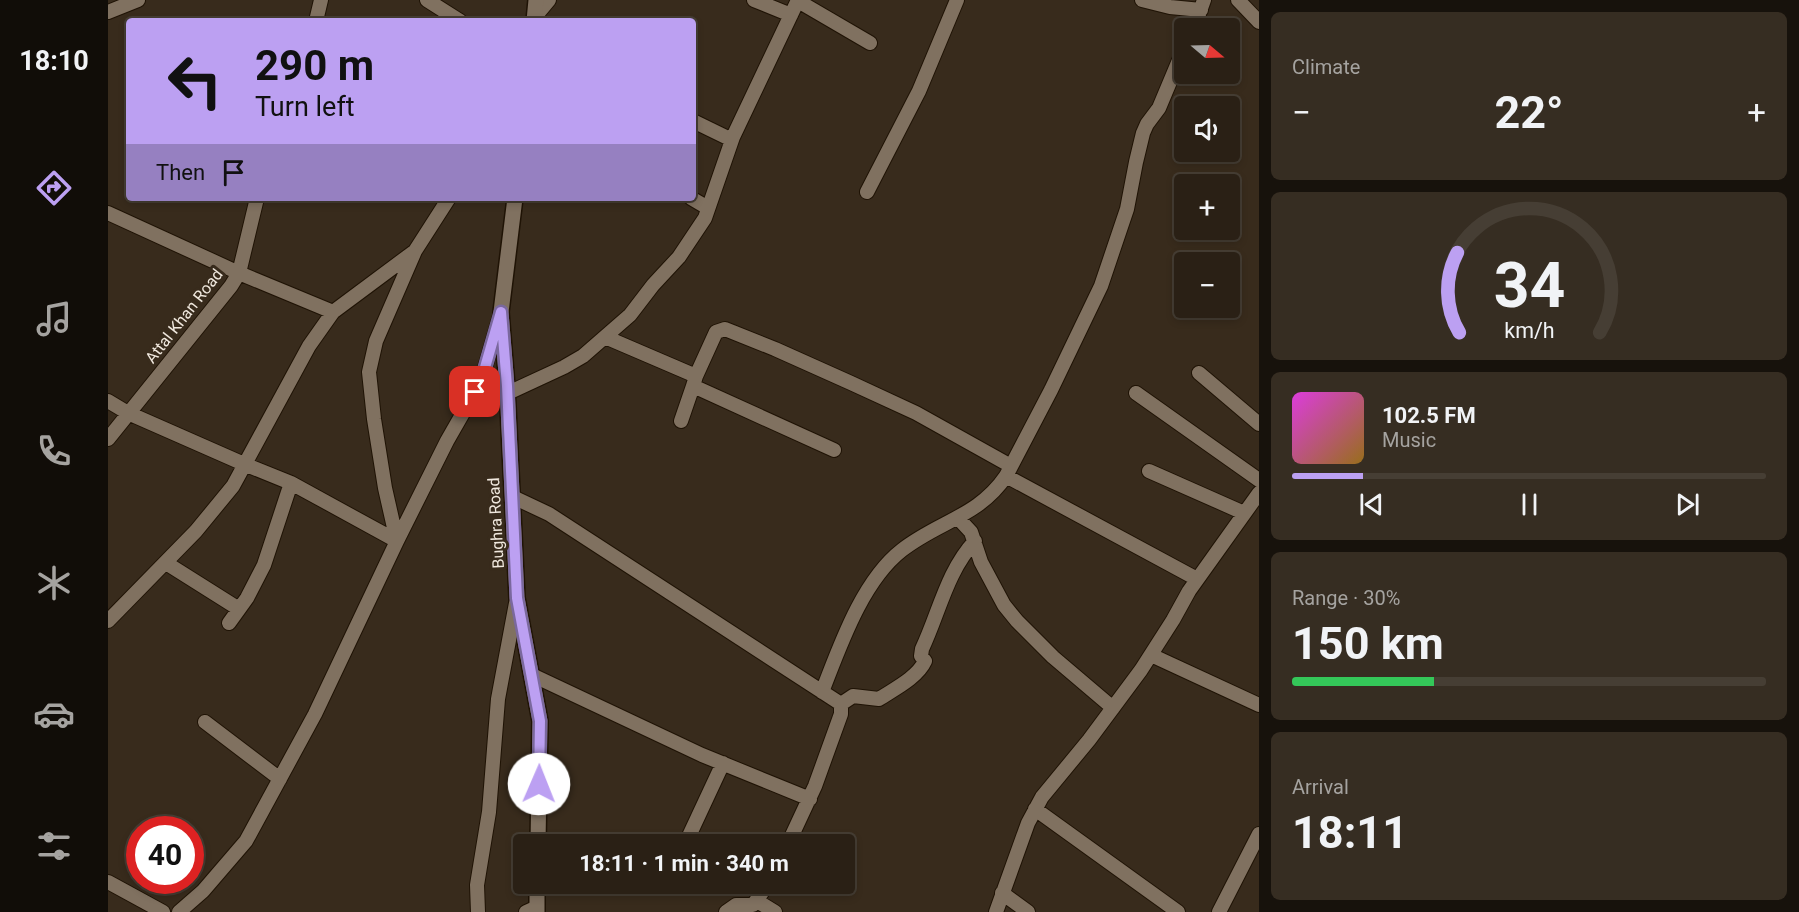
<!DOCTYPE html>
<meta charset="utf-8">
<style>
:root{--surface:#2a2015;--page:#362d22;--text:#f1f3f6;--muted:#a5a3a0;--line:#463e34;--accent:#bca0f2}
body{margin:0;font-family:Roboto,sans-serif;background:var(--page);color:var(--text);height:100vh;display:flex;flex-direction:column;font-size:22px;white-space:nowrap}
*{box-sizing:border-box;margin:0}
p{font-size:20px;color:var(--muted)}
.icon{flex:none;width:33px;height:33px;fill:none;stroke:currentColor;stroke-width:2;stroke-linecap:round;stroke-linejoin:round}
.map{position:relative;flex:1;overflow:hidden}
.drawer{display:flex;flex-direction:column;gap:12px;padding:12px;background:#17120c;width:540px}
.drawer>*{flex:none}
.guide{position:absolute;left:18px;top:18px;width:570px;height:183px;border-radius:6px;box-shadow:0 3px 9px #0003,0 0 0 2px var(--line);background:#bca0f2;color:#111;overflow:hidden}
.needle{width:39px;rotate:109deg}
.fabs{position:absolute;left:1066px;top:18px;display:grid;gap:12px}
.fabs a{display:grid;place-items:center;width:66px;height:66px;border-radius:6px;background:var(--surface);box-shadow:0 3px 9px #0003,0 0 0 2px var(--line);font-size:30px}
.speed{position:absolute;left:18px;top:816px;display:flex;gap:12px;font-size:30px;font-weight:700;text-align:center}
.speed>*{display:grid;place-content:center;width:78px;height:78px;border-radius:50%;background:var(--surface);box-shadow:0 3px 9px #0003,0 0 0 2px var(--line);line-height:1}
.speed .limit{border:9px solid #d22;background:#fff;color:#111}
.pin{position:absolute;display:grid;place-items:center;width:51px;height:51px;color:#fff;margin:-26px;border-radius:12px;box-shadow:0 3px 9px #0006}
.me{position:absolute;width:66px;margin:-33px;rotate:1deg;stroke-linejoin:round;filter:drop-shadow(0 0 4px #0008)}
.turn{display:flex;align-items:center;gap:21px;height:126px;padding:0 30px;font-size:27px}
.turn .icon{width:78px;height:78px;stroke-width:2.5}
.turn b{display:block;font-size:42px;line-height:51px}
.then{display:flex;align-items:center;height:57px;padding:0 30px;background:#0003;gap:12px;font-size:22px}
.big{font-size:45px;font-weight:700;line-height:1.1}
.drawer .widget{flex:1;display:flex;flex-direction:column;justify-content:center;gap:9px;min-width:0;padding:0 21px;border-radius:9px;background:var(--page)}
.drawer .dial{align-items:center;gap:0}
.dial svg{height:156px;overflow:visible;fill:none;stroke:var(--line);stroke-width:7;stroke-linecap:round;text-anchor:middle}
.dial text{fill:var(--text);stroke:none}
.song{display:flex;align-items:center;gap:18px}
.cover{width:72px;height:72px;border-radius:9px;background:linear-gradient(135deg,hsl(300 70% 55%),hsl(40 70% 35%))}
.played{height:6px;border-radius:3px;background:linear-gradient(90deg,var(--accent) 15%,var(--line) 15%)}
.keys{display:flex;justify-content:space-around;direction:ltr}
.heat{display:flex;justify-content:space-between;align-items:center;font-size:33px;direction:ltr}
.charge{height:9px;border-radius:4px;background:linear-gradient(90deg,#34c759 30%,var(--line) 0)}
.trip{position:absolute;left:405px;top:834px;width:342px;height:60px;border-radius:6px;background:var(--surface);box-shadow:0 3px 9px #0003,0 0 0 2px var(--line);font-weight:700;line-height:60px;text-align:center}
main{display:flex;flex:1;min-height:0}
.tabs{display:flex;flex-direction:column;width:108px;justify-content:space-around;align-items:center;background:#110d08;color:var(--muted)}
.tabs .icon{width:42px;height:42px}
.tabs .on{color:var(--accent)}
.tabs b{font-size:27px;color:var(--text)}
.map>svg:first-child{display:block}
</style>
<main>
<nav class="tabs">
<b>18:10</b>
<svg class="icon on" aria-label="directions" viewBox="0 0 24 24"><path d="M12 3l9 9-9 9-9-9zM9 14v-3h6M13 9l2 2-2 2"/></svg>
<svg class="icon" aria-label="music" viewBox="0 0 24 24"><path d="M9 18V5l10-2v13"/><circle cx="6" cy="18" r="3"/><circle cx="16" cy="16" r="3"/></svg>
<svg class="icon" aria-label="phone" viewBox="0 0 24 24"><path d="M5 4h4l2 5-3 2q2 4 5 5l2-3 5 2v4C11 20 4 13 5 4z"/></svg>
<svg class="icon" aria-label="climate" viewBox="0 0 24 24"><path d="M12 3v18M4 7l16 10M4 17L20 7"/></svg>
<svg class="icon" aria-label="car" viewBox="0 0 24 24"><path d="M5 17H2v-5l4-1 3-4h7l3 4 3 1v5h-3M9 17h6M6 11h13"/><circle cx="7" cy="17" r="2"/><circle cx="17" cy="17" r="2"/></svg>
<svg class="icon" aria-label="filters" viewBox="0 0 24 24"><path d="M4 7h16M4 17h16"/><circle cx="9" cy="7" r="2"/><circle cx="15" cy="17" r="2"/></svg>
</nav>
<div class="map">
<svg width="1151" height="912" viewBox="0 0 1151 912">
<rect width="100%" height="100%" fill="#382b1c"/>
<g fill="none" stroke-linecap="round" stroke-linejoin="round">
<g stroke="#1f1305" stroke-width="16">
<path id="minor" d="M319,0L352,21
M646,0L683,15
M1034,0L1062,7L1093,10
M1130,0L1151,22
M690,1L762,43
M0,12L30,0
M426,18L441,0
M208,21L213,0
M1086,28L1096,0
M585,121L624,140
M759,192L811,91L849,0
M583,198L600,208
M0,213L131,273L225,312
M497,337L588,376L585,386L726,450
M1091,373L1151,424
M588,376L608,332L617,329L667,349L743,383L808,413L903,466
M400,393L456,367L475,356L522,315L545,285L571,257L597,218L625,137L690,0
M1028,393L1151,480
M0,401L20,413L136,464L183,483L289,541
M573,421L585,386
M0,439L123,286L131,273L149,198
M1041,471L1136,513
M898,476L1089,579
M405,497L441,514L733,704V714L707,786L680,844
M850,518L863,532L873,562L896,605L909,621L945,657L1005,708
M289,541L277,488L266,419L261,372L268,341L307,251L341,198
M58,563L131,609
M0,621L88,531L125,486L201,346L225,312L307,251
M121,623L139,598L156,565L183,483
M1043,655L1151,705
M424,675L594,755L702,799
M714,692C732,646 754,581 794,550C831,521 870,517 898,476L943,390L993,286L1019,209L1028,162L1035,133L1039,124L1051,108L1077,46
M733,704L745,696L771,699C786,689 809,678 817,661L813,656L814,649C831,613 839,571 867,541
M97,722L172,779
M927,809L1070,912
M581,836L615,763
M0,882L55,912
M894,893L920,912
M649,901L667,912
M71,912L95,891L138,841L207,714L289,541L339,441L367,392L376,371L392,316
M370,912L369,885L381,812L390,699L408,603
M418,912L429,907
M618,912L628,905H645L660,884
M888,912L920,823L934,797L981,740L1033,670L1065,620L1081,591L1151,493
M1111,912L1151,834"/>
</g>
<g stroke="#1f1305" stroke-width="18">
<path id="tertiary" d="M426,21L428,0
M407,198L393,312L399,386L409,598L432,721L430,844
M429,884V912"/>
</g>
<use href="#minor" stroke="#807160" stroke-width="14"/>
<use href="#tertiary" stroke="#807160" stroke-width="15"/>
</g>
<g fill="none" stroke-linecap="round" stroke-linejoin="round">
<g stroke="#7a689d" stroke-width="15">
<path id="route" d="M367,392L376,371L393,312L399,386L409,598L432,721L431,784"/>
</g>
<use href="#route" stroke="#bca0f2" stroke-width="10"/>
</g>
<g text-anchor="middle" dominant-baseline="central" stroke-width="6" stroke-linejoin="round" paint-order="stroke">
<g font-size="16" fill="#f0e8de" stroke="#382b1c">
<text transform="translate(76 316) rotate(-52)">Attal Khan Road</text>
<text transform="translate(388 523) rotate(-93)">Bughra Road</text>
</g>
</g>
</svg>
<div class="fabs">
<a><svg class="needle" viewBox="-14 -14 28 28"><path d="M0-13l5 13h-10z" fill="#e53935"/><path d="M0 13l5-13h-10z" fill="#a5a3a0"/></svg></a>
<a><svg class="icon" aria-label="sound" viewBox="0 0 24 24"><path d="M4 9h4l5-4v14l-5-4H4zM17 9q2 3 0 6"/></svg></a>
<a>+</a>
<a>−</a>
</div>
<div class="speed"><div class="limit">40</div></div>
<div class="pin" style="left:367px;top:392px;background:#d93025"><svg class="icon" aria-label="arrive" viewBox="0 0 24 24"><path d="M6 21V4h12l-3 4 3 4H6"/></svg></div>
<svg class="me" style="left:431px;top:784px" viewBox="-20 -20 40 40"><circle r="19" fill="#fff"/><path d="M0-13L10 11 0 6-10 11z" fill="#bca0f2"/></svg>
<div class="trip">18:11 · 1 min · 340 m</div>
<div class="guide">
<div class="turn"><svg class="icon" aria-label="left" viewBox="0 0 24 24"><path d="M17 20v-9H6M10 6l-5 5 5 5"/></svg><div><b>290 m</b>Turn left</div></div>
<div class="then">Then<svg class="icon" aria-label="arrive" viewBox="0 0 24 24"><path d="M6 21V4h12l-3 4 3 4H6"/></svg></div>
</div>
</div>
<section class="drawer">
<div class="widget"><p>Climate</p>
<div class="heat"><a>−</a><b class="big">22°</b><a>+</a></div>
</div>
<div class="widget dial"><svg viewBox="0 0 100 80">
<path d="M14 69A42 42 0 1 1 86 69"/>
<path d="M14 69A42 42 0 0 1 13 28" stroke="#bca0f2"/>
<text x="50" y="56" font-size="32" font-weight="700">34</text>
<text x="50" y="72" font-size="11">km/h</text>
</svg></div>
<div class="widget">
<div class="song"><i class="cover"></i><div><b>102.5 FM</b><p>Music</p></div></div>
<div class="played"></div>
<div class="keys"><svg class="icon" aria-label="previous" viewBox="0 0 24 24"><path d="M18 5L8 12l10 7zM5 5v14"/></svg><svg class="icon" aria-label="pause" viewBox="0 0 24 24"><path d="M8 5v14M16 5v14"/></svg><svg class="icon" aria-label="next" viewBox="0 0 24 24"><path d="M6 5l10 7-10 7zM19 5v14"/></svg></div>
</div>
<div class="widget"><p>Range · 30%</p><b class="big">150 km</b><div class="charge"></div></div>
<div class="widget"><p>Arrival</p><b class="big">18:11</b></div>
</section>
</main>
